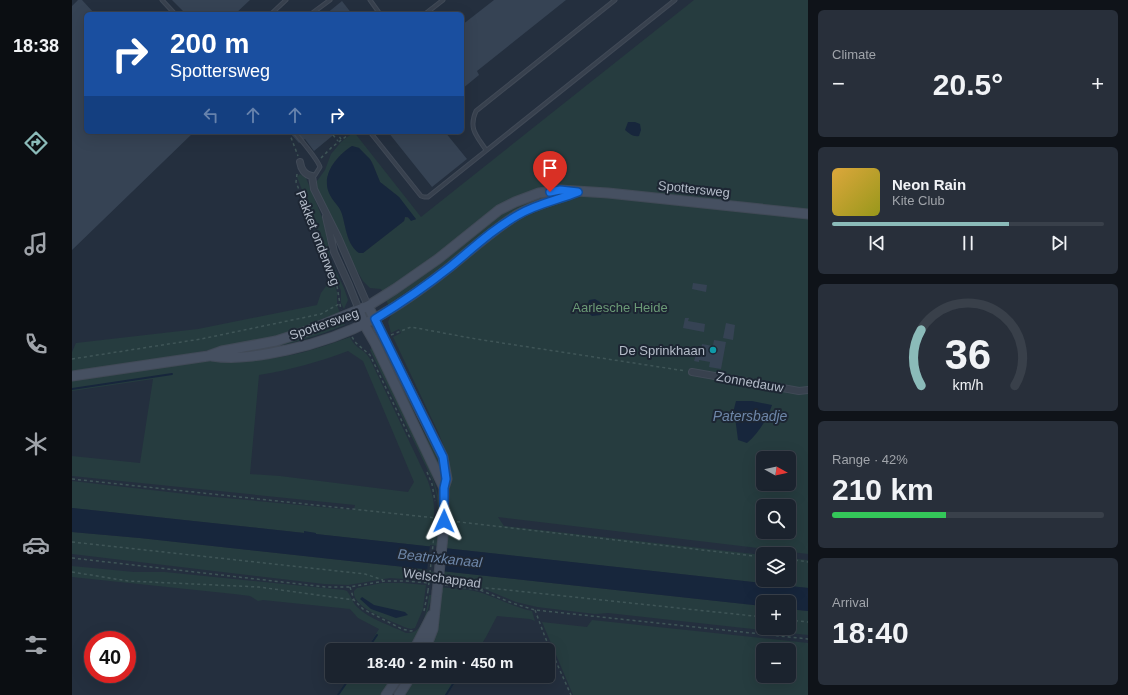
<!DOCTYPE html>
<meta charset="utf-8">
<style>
:root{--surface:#1b232e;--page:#282f3a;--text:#f1f3f6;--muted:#a0a4aa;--line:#39404a;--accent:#8bbbb9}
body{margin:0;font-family:Arial,sans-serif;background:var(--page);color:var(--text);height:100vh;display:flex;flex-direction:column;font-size:15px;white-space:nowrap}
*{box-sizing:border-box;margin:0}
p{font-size:13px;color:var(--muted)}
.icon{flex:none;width:22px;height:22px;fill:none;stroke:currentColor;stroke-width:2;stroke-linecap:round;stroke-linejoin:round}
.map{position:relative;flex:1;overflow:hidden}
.side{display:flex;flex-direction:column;gap:10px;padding:10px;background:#0f1319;width:320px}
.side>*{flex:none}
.top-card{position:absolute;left:12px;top:12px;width:380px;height:122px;border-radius:6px;box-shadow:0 4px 16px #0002,0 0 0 1px var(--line);background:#1a4fa0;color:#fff;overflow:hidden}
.needle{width:26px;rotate:98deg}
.tools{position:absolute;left:684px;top:451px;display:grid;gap:8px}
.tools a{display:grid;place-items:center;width:40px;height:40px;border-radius:6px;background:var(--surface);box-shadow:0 4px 16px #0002,0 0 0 1px var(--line);font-size:20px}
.speed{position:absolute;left:12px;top:631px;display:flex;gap:8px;font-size:20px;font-weight:700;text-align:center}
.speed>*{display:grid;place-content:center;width:52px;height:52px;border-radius:50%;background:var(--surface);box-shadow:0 4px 16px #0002,0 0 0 1px var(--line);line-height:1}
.speed .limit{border:6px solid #d22;background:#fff;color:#111}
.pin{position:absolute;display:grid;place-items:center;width:34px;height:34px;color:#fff;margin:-41px -17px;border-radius:50% 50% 50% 0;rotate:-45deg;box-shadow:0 0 4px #0007}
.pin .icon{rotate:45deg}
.me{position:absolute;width:44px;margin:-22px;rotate:1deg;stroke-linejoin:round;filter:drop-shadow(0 0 3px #0008)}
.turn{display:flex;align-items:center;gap:14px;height:84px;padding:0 20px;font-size:18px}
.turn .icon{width:52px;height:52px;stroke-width:2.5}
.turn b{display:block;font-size:28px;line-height:34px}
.lanes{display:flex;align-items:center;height:38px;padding:0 20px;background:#0003;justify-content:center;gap:20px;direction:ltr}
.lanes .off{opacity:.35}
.big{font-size:30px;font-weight:800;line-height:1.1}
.side .tile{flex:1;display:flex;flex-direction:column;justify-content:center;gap:6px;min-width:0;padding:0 14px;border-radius:6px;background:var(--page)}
.side .dial{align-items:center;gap:0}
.dial svg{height:104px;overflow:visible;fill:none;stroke:var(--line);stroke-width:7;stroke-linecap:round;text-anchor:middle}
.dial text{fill:var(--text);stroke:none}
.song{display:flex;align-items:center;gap:12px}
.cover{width:48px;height:48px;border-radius:6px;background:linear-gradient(135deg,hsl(40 70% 55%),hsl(60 70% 35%))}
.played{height:4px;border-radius:2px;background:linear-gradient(90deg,var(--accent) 65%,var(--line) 65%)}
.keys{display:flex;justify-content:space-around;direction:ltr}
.heat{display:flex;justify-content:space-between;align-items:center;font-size:22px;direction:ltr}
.charge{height:6px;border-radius:3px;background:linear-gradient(90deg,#34c759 42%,var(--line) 0)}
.trip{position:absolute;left:253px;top:643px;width:230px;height:40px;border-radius:6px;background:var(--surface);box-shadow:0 4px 16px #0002,0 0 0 1px var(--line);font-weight:800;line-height:40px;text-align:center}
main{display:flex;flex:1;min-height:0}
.dock{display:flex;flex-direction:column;width:72px;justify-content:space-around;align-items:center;background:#0b0e12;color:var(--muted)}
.dock .icon{width:28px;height:28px}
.dock .on{color:var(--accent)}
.dock b{font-size:18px;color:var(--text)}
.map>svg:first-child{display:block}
</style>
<main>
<nav class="dock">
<b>18:38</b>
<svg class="icon on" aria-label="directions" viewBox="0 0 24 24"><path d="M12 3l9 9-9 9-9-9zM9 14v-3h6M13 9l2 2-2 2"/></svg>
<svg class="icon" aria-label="music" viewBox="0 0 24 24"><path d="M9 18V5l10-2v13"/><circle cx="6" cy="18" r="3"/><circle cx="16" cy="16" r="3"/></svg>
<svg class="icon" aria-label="phone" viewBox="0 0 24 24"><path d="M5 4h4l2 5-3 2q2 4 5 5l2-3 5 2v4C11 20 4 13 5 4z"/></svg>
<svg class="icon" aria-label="climate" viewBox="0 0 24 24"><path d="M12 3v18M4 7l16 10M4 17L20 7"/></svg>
<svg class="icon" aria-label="car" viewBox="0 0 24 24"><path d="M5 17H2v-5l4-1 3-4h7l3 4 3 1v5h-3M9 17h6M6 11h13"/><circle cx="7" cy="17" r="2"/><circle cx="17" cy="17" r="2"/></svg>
<svg class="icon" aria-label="filters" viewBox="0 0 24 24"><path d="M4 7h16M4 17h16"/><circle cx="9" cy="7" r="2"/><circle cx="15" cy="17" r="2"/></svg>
</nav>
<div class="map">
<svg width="736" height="695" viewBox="0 0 736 695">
<rect width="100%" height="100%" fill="#242f3e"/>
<path fill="#263c3f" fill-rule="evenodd" d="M622,0H736V554L426,517L432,526L691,555V580H717V558L736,560V588L243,534V533L232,532V533L0,508V481L132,496L282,510L283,505L0,476V456L68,463L81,379L0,391V380L135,361C151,359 168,361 184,360C217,358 248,348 278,337C284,350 293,349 298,359L356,481C359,490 362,500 362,509C363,523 358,521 365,536L377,528L378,508L376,463L374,452L367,434L321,337L329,333L327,329L319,333L316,322L320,313L309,289L298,288L291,281L281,264L245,189V181L253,170L259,154L269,142L282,132L349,217ZM280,146L287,148L300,162L308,182L327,197L344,220L333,217L332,221L291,253C288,252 283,250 281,247C274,239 273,221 269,211C267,206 263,203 260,198C248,177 262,158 280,146ZM276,351L291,361L342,482L336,492L208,476L178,474L187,375C218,370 247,362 276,351ZM691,458H717V484H691ZM691,506H717V532H691Z
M228,174L234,178L252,222L259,261L272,288L276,300L272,309L269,303V291L225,177Z
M260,278L265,292V305L268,313L211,336L116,354L0,372V352L4,343L126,329L245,305L249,293Z
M271,320L273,325C237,340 190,352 151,355Z
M310,342L348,425L367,459L370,473H368L307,343Z
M300,347L359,472L366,495L367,519H366L365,497L361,481L298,350Z
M0,532L68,538L691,606V628H717V609L736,611V635L536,613L523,614L465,607L444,602L410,588L397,585L346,580L318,578L276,585L252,584L0,554Z
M0,566L62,572H93L272,590L275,591C279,596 281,603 285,607C297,619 320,626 334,633C352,635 355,608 357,595H360L352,624L340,650H294L307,629L286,618L278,609L191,600L186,601L178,596L162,594L0,577Z
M310,583H331L354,585L351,609L343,628L339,629L335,628C322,622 279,608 282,591L285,588Z
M369,587C384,589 399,589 413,594C429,600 443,607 460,611L463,621L458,619L425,616L414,637L406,650H355Z
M520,620L736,643V695H501L470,622L515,627ZM691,650H717V676H691Z
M277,676H323L311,695H265Z
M341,676H388L375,695H329Z"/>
<path fill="#17263c" d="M556,122H563L568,124L569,130L567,136C561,137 558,134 553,130Z
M280,146L287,148L298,159L301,165L308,182L327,197L344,219L339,221L336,217H333L332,221L291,253H287C275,245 274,227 270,214C268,206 260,201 257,193C249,174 265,156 280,146Z
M523,299L528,302L530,307L529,315L520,316L514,311V308L517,300Z
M664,401H680L700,405C696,418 686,434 675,443L666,440L662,409Z
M0,508L232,533V531L244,533V534L736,588V611L717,609V602H691V606L68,538L0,532Z
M290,597L302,605L333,612L336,615L324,618L299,609L288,599Z"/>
<path fill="#242f3e" d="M358,545L375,547L372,573L355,571Z"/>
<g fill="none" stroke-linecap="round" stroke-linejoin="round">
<path stroke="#17263c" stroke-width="2" d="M0,389L100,374
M295,650L305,635
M402,650L404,648
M266,695L279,676
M374,695L386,676"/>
</g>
<path fill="#364354" d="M6,0H10L23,14H14V132H122L0,250V6Z
M100,0H178L163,14H114Z
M422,0H494L405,71L407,75L390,89V25Z
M270,1L280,14H254Z
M217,132H265L242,151L233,139L227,143Z
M316,132H373L395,159L360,187Z
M621,283L635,285L634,292L620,289Z
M613,318H617L616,321L633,324L632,332L611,328Z
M654,323L663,325L661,340L651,338Z
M642,340L654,342L649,369L637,367L638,362L627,360V362L622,361L624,355L628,356L630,344L641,346Z"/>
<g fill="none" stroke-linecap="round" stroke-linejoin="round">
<g stroke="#414a57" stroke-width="5">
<path id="lane" d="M90,0L103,14
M298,0L308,14
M199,14L214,0
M239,14L258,0
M353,14L371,0
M223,132C229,141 245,158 248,167L243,175L240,176
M298,132L349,196L352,197H356L603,0
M414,150C405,136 396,129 404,111L543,0"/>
</g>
<g stroke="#414a57" stroke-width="8">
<path id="street" d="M228,162C229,169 233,175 240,176L242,189L266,237L296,306
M254,217L262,252L277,285L287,310
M620,372L716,389L727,391L736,390"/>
</g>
<g stroke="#414a57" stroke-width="11">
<path id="secondary" d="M296,306L371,457L375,479L372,488V527
M287,310L292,324L303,343L372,488
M140,356C165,360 190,355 215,350C282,336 325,309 378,267C400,249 421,230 445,215C463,204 485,200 504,192
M0,376L136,356L150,351L204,341L235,331L296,306L323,289L366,259L427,210L443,202L467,193L488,190L536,193L736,214
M342,650L360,615
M353,650L361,629L365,592
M314,695L327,676
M327,695L339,676"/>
</g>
<path stroke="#3f5557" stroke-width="1.5" stroke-dasharray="3 3" stroke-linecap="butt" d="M217,132L226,156
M264,132L269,139
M261,135L266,141
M249,158L260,147L280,132
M225,174L224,182L265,286L269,310
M319,335L339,327L404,339L614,371
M280,337L284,343L298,355L339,440
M0,359L129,339L249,314L267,304
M355,472L360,484L363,501
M0,479L364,518
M379,521L691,557
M0,542L293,574L311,580
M0,558L254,587H278L313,581H333L358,583
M717,559L736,562
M0,572L56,581L187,587L282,600
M373,585L408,590L440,603L463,610L736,639
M278,587L282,600L291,609L330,629L339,631L343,630
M408,590L414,588L426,589L691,617
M463,610L473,637L499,695
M352,611L356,591
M717,620L736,622"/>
<use href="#lane" stroke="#38414e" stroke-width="3"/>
<use href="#street" stroke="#38414e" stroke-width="6"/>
<use href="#secondary" stroke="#465061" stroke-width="9"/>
<g stroke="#414a57" stroke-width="11" stroke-linecap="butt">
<path id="secondary-bridge" d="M365,592L372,527"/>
</g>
<path stroke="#3f5557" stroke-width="1.5" stroke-dasharray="3 3" stroke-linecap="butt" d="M356,591L363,526"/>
<use href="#secondary-bridge" stroke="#465061" stroke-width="9"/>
</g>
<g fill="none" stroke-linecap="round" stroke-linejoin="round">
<g stroke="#114b97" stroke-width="10">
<path id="route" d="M372,521V488L374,479L371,457L303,319C329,303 354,286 378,267C400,249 421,229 446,215C464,204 486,200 506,192L488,190L478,192"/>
</g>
<use href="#route" stroke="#1a73e8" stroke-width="7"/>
</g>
<circle fill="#0f9aa8" stroke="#1d2633" stroke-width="1.5" cx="641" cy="350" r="4"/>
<g text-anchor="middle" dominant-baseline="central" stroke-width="4" stroke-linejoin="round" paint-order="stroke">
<g font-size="13" fill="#b4bcc9" stroke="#1d2633">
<text transform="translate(622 189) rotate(6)">Spottersweg</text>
<text transform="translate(246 238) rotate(69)">Pakket onderweg</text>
<text transform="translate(252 324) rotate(-19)">Spottersweg</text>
<text transform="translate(678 382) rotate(10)">Zonnedauw</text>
<text transform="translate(370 578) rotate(8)">Welschappad</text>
</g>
<g font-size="13" fill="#6b9a76" stroke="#1d2633">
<text x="548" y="307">Aarlesche Heide</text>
</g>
<g font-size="13" fill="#b4bcc9" stroke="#1d2633" text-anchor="end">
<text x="633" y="350">De Sprinkhaan</text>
</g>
<g font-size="14" font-style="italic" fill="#6d86a8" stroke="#1d2633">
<text x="678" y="416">Patersbadje</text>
<text transform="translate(368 558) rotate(6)">Beatrixkanaal</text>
</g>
</g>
</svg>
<div class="tools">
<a><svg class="needle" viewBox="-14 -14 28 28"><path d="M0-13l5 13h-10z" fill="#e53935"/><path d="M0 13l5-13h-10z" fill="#a0a4aa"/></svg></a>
<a><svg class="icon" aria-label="search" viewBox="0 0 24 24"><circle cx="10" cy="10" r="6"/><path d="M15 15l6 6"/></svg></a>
<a><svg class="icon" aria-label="layers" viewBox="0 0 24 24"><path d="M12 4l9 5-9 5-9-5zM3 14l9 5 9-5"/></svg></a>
<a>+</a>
<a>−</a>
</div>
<div class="speed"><div class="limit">40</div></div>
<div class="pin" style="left:478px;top:192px;background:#d93025"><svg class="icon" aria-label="arrive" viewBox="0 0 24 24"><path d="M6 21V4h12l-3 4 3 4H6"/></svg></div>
<svg class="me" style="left:372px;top:521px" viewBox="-20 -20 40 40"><path d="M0-17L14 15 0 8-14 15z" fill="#1a73e8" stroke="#fff" stroke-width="4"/></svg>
<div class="trip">18:40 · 2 min · 450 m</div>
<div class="top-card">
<div class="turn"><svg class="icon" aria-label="right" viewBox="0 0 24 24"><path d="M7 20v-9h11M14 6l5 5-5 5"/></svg><div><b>200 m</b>Spottersweg</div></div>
<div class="lanes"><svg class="icon off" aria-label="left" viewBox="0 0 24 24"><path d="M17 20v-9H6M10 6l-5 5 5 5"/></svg><svg class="icon off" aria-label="ahead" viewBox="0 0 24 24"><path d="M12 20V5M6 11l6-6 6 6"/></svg><svg class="icon off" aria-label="ahead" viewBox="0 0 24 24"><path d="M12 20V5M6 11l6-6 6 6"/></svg><svg class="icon" aria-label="right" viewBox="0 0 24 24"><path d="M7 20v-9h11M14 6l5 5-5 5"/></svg></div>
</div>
</div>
<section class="side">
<div class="tile"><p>Climate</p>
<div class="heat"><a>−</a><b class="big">20.5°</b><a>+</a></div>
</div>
<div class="tile">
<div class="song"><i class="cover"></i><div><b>Neon Rain</b><p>Kite Club</p></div></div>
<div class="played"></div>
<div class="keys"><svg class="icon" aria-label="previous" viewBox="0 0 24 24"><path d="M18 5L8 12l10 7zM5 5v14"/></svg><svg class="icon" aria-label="pause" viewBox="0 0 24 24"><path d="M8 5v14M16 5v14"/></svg><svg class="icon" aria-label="next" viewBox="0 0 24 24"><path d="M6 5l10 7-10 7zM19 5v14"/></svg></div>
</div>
<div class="tile dial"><svg viewBox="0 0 100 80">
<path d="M14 69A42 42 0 1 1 86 69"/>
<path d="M14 69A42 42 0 0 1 14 26" stroke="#8bbbb9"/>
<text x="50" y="56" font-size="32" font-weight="700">36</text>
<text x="50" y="72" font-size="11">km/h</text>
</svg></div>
<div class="tile"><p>Range · 42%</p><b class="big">210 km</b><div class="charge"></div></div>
<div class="tile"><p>Arrival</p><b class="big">18:40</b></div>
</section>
</main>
